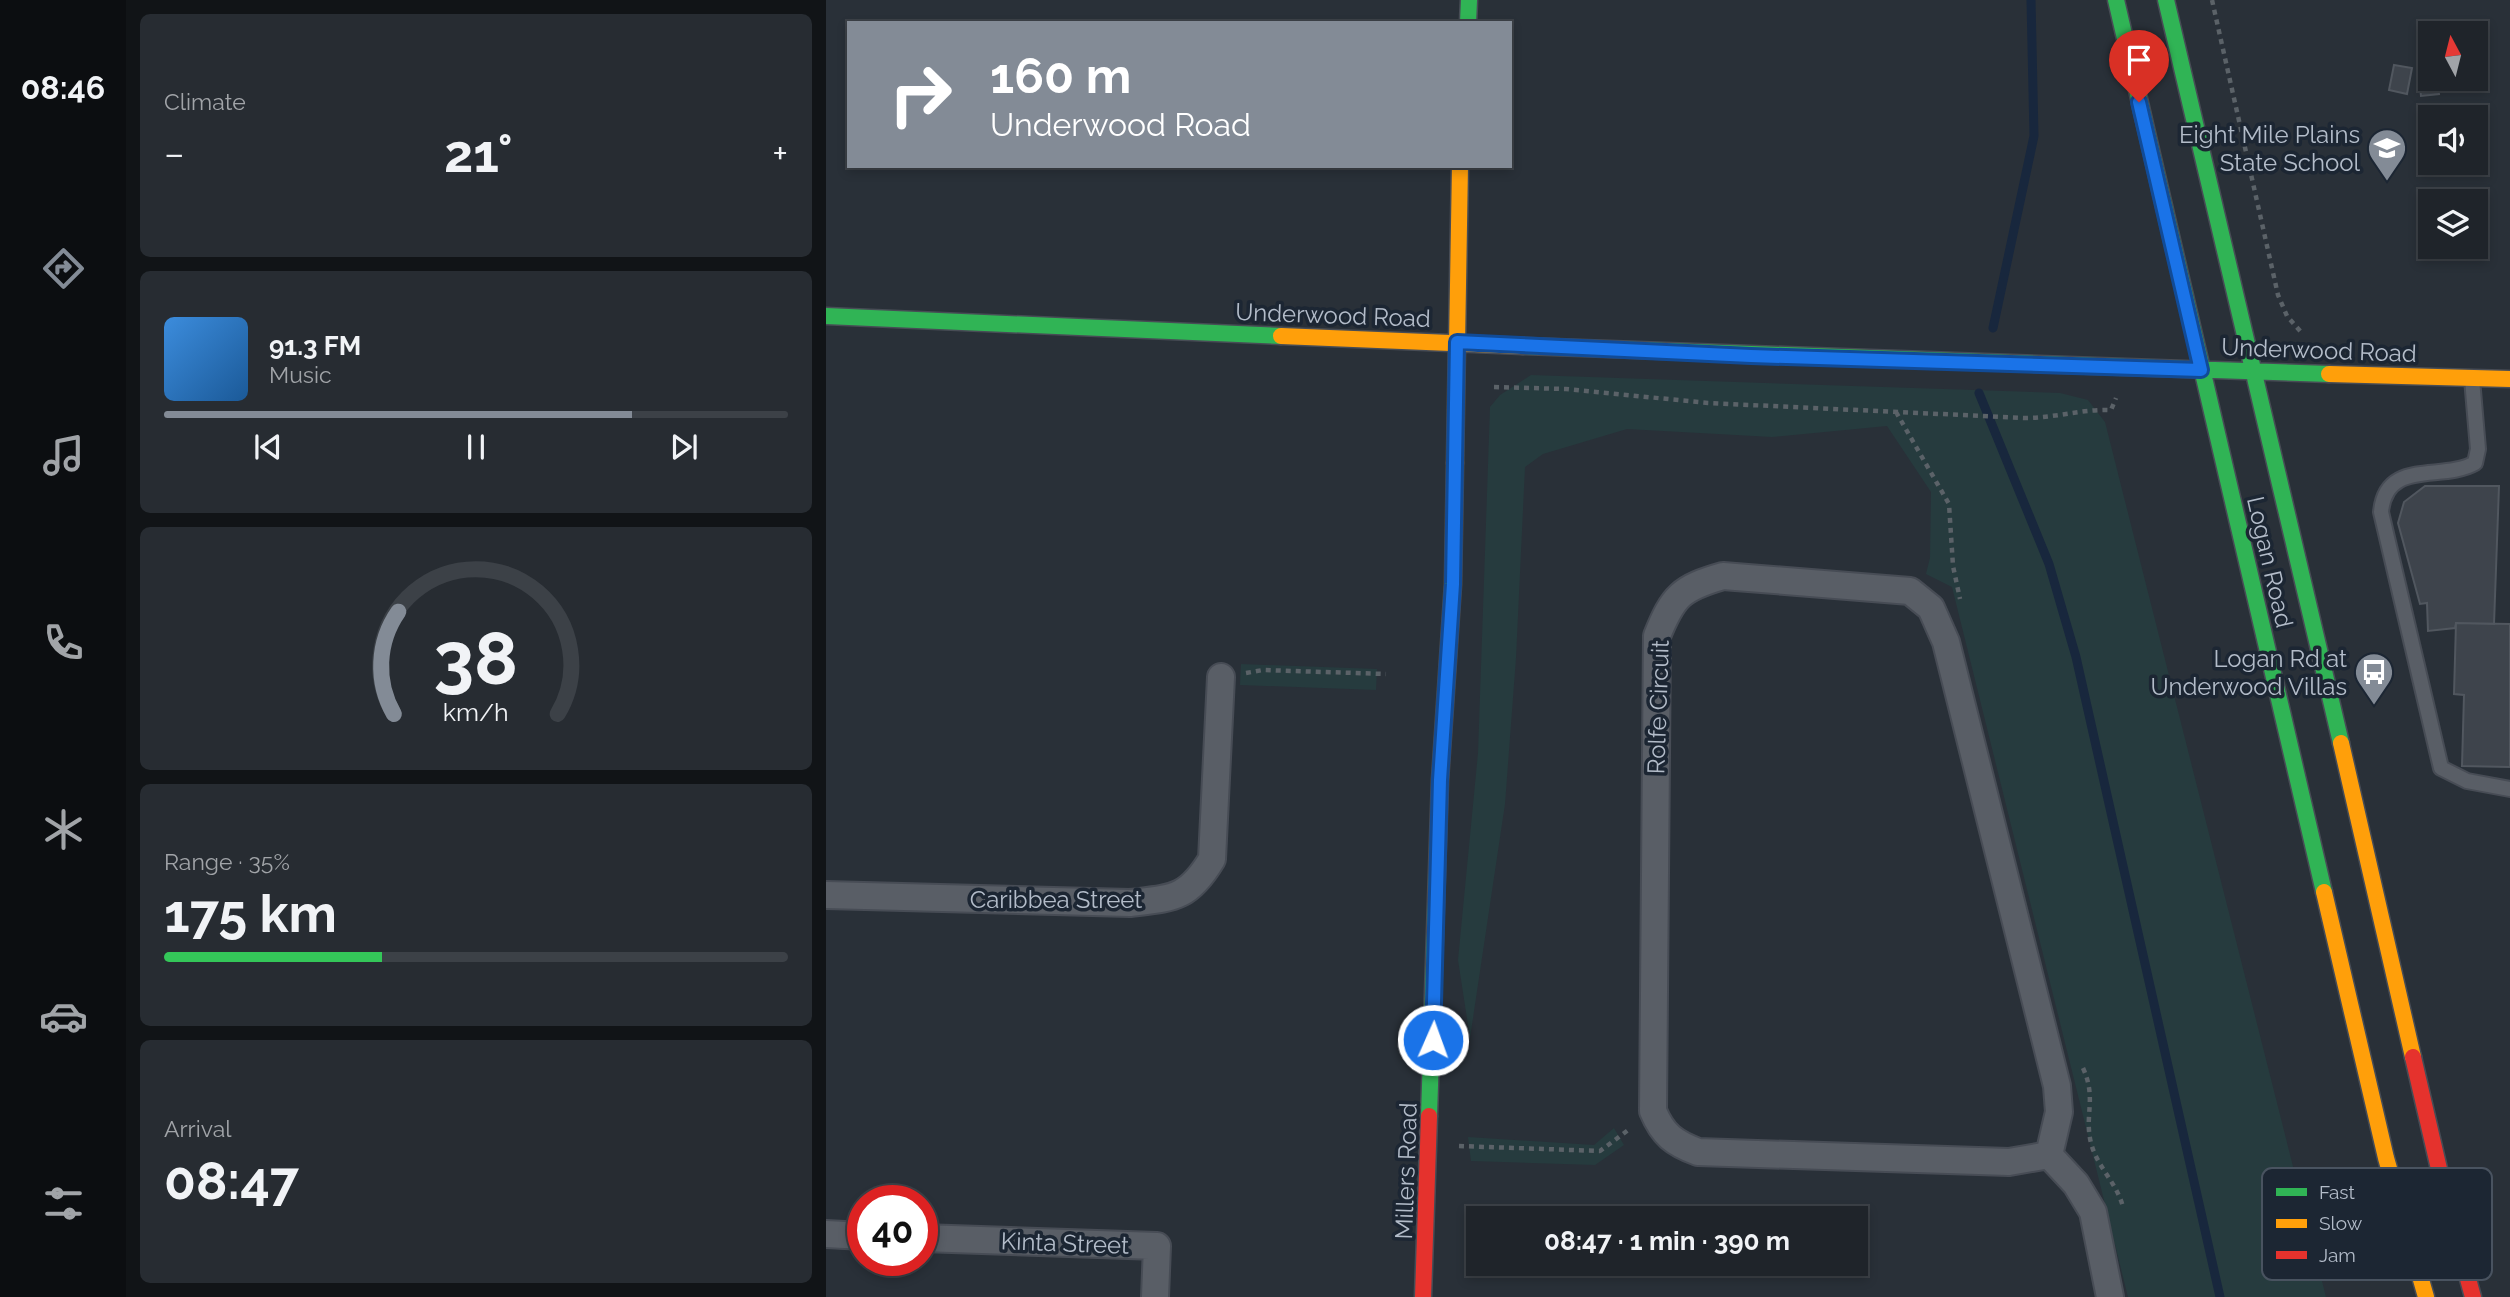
<!DOCTYPE html>
<meta charset="utf-8">
<style>
:root{--surface:#1f242a;--page:#272c32;--text:#f1f3f6;--muted:#a1a4a8;--line:#3c4147;--accent:#838b96}
body{margin:0;font-family:Raleway,sans-serif;background:var(--page);color:var(--text);height:100vh;display:flex;flex-direction:column;font-size:26px;white-space:nowrap}
*{box-sizing:border-box;margin:0}
p{font-size:23px;color:var(--muted)}
.icon{flex:none;width:38px;height:38px;fill:none;stroke:currentColor;stroke-width:2;stroke-linecap:round;stroke-linejoin:round}
.map{position:relative;flex:1;overflow:hidden}
.side{display:flex;flex-direction:column;gap:14px;padding:14px;background:#111417;width:700px}
.side>*{flex:none}
.guide{position:absolute;left:21px;top:21px;width:665px;height:147px;border-radius:0px;box-shadow:0 4px 10px #0003,0 0 0 2px var(--line);background:#838b96;color:#fff;overflow:hidden}
.needle{width:46px;rotate:353deg}
.fabs{position:absolute;left:1592px;top:21px;display:grid;gap:14px}
.fabs a{display:grid;place-items:center;width:70px;height:70px;border-radius:0px;background:var(--surface);box-shadow:0 4px 10px #0003,0 0 0 2px var(--line);font-size:35px}
.speed{position:absolute;left:21px;top:1185px;display:flex;gap:14px;font-size:35px;font-weight:700;text-align:center}
.speed>*{display:grid;place-content:center;width:91px;height:91px;border-radius:50%;background:var(--surface);box-shadow:0 4px 10px #0003,0 0 0 2px var(--line);line-height:1}
.speed .limit{border:10px solid #d22;background:#fff;color:#111}
.pin{position:absolute;display:grid;place-items:center;width:60px;height:60px;color:#fff;margin:-72px -30px;border-radius:50% 50% 50% 0;rotate:-45deg;box-shadow:0 0 7px #0007}
.pin .icon{rotate:45deg}
.me{position:absolute;width:77px;margin:-38px;rotate:2deg;stroke-linejoin:round;filter:drop-shadow(0 0 5px #0008)}
.turn{display:flex;align-items:center;gap:24px;height:147px;padding:0 28px;font-size:32px}
.turn .icon{width:91px;height:91px;stroke-width:2.5}
.turn b{display:block;font-size:49px;line-height:60px}
.big{font-size:52px;font-weight:700;line-height:1.1}
.side .tile{flex:1;display:flex;flex-direction:column;justify-content:center;gap:10px;min-width:0;padding:0 24px;border-radius:10px;background:var(--page)}
.side .dial{align-items:center;gap:0}
.dial svg{height:182px;overflow:visible;fill:none;stroke:var(--line);stroke-width:7;stroke-linecap:round;text-anchor:middle}
.dial text{fill:var(--text);stroke:none}
.song{display:flex;align-items:center;gap:21px}
.cover{width:84px;height:84px;border-radius:10px;background:linear-gradient(135deg,hsl(210 70% 55%),hsl(210 70% 35%))}
.played{height:7px;border-radius:4px;background:linear-gradient(90deg,var(--accent) 75%,var(--line) 75%)}
.keys{display:flex;justify-content:space-around;direction:ltr}
.heat{display:flex;justify-content:space-between;align-items:center;font-size:38px;direction:ltr}
.charge{height:10px;border-radius:5px;background:linear-gradient(90deg,#34c759 35%,var(--line) 0)}
.trip{position:absolute;left:640px;top:1206px;width:402px;height:70px;border-radius:0px;background:var(--surface);box-shadow:0 4px 10px #0003,0 0 0 2px var(--line);font-weight:700;line-height:70px;text-align:center}
main{display:flex;flex:1;min-height:0}
.tabs{display:flex;flex-direction:column;width:126px;justify-content:space-around;align-items:center;background:#0c0e11;color:var(--muted)}
.tabs .icon{width:49px;height:49px}
.tabs .current{color:var(--accent)}
.tabs b{font-size:32px;color:var(--text)}
.map>svg:first-child{display:block}
</style>
<main>
<nav class="tabs">
<b>08:46</b>
<svg class="icon current" aria-label="directions" viewBox="0 0 24 24"><path d="M12 3l9 9-9 9-9-9zM9 14v-3h6M13 9l2 2-2 2"/></svg>
<svg class="icon" aria-label="music" viewBox="0 0 24 24"><path d="M9 18V5l10-2v13"/><circle cx="6" cy="18" r="3"/><circle cx="16" cy="16" r="3"/></svg>
<svg class="icon" aria-label="phone" viewBox="0 0 24 24"><path d="M5 4h4l2 5-3 2q2 4 5 5l2-3 5 2v4C11 20 4 13 5 4z"/></svg>
<svg class="icon" aria-label="climate" viewBox="0 0 24 24"><path d="M12 3v18M4 7l16 10M4 17L20 7"/></svg>
<svg class="icon" aria-label="car" viewBox="0 0 24 24"><path d="M5 17H2v-5l4-1 3-4h7l3 4 3 1v5h-3M9 17h6M6 11h13"/><circle cx="7" cy="17" r="2"/><circle cx="17" cy="17" r="2"/></svg>
<svg class="icon" aria-label="filters" viewBox="0 0 24 24"><path d="M4 7h16M4 17h16"/><circle cx="9" cy="7" r="2"/><circle cx="15" cy="17" r="2"/></svg>
</nav>
<section class="side">
<div class="tile"><p>Climate</p>
<div class="heat"><a>−</a><b class="big">21°</b><a>+</a></div>
</div>
<div class="tile">
<div class="song"><i class="cover"></i><div><b>91.3 FM</b><p>Music</p></div></div>
<div class="played"></div>
<div class="keys"><svg class="icon" aria-label="previous" viewBox="0 0 24 24"><path d="M18 5L8 12l10 7zM5 5v14"/></svg><svg class="icon" aria-label="pause" viewBox="0 0 24 24"><path d="M8 5v14M16 5v14"/></svg><svg class="icon" aria-label="next" viewBox="0 0 24 24"><path d="M6 5l10 7-10 7zM19 5v14"/></svg></div>
</div>
<div class="tile dial"><svg viewBox="0 0 100 80">
<path d="M14 69A42 42 0 1 1 86 69"/>
<path d="M14 69A42 42 0 0 1 16 24" stroke="#838b96"/>
<text x="50" y="56" font-size="32" font-weight="700">38</text>
<text x="50" y="72" font-size="11">km/h</text>
</svg></div>
<div class="tile"><p>Range · 35%</p><b class="big">175 km</b><div class="charge"></div></div>
<div class="tile"><p>Arrival</p><b class="big">08:47</b></div>
</section>
<div class="map">
<svg width="1684" height="1297" viewBox="0 0 1684 1297">
<rect width="100%" height="100%" fill="#293038"/>
<path fill="#263b3e" d="M705,375L1234,393L1262,400L1279,422L1500,1297H1302L1126,587L1100,574L1104,558L1105,492L1061,426L946,437L801,429L717,454L699,467L690,658L679,804L644,1038L632,960L652,753L664,407L674,395Z
M415,664L551,669L550,690L414,685Z
M788,1128L798,1145L769,1165L645,1161L642,1137L768,1145Z"/>
<g fill="none" stroke-linecap="round" stroke-linejoin="round">
<path stroke="#18273d" stroke-width="9" d="M1167,328L1208,136L1205,0
M1153,393L1223,564L1250,657L1394,1297"/>
</g>
<path fill="#3e444c" stroke="#51575f" stroke-width="2" d="M1568,65L1586,68L1581,94L1563,90Z
M1605,69V79H1611L1613,94L1595,96L1592,70Z
M1599,486H1673L1668,624L1630,623L1629,628L1602,631L1601,603L1594,604L1572,523L1578,502Z
M1630,623L1684,624V767L1636,766L1638,695L1628,694Z"/>
<g fill="none" stroke-linecap="round" stroke-linejoin="round">
<g stroke="#474c55" stroke-width="18">
<path id="lane" d="M1646,379L1652,449L1649,463C1616,482 1560,458 1555,512L1615,768L1641,781L1684,789"/>
</g>
<g stroke="#474c55" stroke-width="30">
<path id="street" d="M897,576L1084,591L1105,608L1120,642L1231,1086L1233,1112L1223,1155L1183,1162L872,1152C848,1143 837,1135 827,1111L831,636C847,596 855,588 897,576Z
M0,895L304,903C347,898 362,899 386,859L395,677
M1223,1155L1250,1184L1267,1212L1284,1297
M0,1234L37,1236
M96,1238L331,1246L329,1297"/>
</g>
<g stroke="#474c55" stroke-width="19">
<path id="fast" d="M1290,0L1498,892
M1340,0L1515,743
M642,23L643,0
M0,316L455,336
M697,346L1503,374
M603,1116L614,780L627,584L629,463"/>
</g>
<g stroke="#474c55" stroke-width="19">
<path id="slow" d="M455,336L697,346
M1503,374L1684,379
M629,463L634,166
M1515,743L1587,1057
M1498,892L1560,1158L1600,1297"/>
</g>
<g stroke="#474c55" stroke-width="19">
<path id="jam" d="M1587,1057L1620,1199L1647,1297
M597,1297L603,1116"/>
</g>
<path stroke="#5b6268" stroke-width="4.5" stroke-dasharray="5 5" stroke-linecap="butt" d="M1386,0L1452,295L1461,316L1476,333
M668,387L740,389L882,403L1199,418C1229,418 1255,409 1285,410L1290,398
M1070,412L1123,504L1127,566L1134,599
M420,673L437,670L560,674
M1257,1068C1271,1099 1258,1115 1265,1143C1271,1167 1291,1183 1297,1207
M633,1146L774,1151L805,1128"/>
<use href="#lane" stroke="#595e66" stroke-width="14"/>
<use href="#street" stroke="#595e66" stroke-width="26"/>
<use href="#fast" stroke="#30b455" stroke-width="16"/>
<use href="#slow" stroke="#ff9f0a" stroke-width="16"/>
<use href="#jam" stroke="#e5322d" stroke-width="16"/>
</g>
<g fill="none" stroke-linecap="round" stroke-linejoin="round">
<g stroke="#114b97" stroke-width="18">
<path id="route" d="M607,1040L614,780L627,584L631,342L925,356L1375,370L1313,102"/>
</g>
<use href="#route" stroke="#1a73e8" stroke-width="12"/>
</g>
<defs>
<g id="school-pin" transform="scale(2.0125)"><path d="M0 17L-7.5 6A9.5 9.5 0 1 1 7.5 6Z" fill="#838b96" stroke="#1c2633"/><path d="M0-5L7-2L0 1L-7-2ZM-4 1L0 2.5L4 1V4Q0 6-4 4Z" fill="#fff"/></g>
<g id="bus-pin" transform="scale(2.0125)"><path d="M0 17L-7.5 6A9.5 9.5 0 1 1 7.5 6Z" fill="#838b96" stroke="#1c2633"/><path d="M-5-6H5V4H4V6H2V4H-2V6H-4V4H-5ZM-3.5-4V0h7V-4ZM-3.5 1.2v1.5H-2V1.2ZM2 1.2v1.5H3.5V1.2Z" fill="#fff"/></g>
</defs>
<g fill-rule="evenodd">
<use href="#school-pin" x="1561" y="148"/>
<use href="#bus-pin" x="1548" y="672"/>
</g>
<g text-anchor="middle" dominant-baseline="central" stroke-width="7" stroke-linejoin="round" paint-order="stroke">
<g font-size="24" fill="#b3bcc9" stroke="#1c2633" text-anchor="end">
<text x="1534" y="134">Eight Mile Plains<tspan x="1534" dy="28">State School</tspan></text>
<text x="1521" y="658">Logan Rd at<tspan x="1521" dy="28">Underwood Villas</tspan></text>
</g>
<g font-size="24" fill="#b3bcc9" stroke="#1c2633">
<text transform="translate(507 315) rotate(2)">Underwood Road</text>
<text transform="translate(1493 350) rotate(2)">Underwood Road</text>
<text transform="translate(1444 562) rotate(77)">Logan Road</text>
<text transform="translate(832 707) rotate(-88)">Rolfe Circuit</text>
<text x="230" y="899">Caribbea Street</text>
<text transform="translate(580 1171) rotate(-88)">Millers Road</text>
<text transform="translate(239 1243) rotate(2)">Kinta Street</text>
</g>
</g>
<rect x="1436" y="1168" width="230" height="112" rx="10" fill="#1c2633" stroke="#495360" stroke-width="2"/>
<rect x="1450" y="1188" width="31" height="8" fill="#30b455"/>
<rect x="1450" y="1219" width="31" height="9" fill="#ff9f0a"/>
<rect x="1450" y="1251" width="31" height="8" fill="#e5322d"/>
<g font-size="19" fill="#b3bcc9">
<text x="1493" y="1199">Fast</text>
<text x="1493" y="1230">Slow</text>
<text x="1493" y="1262">Jam</text>
</g>
</svg>
<div class="fabs">
<a><svg class="needle" viewBox="-14 -14 28 28"><path d="M0-13l5 13h-10z" fill="#e53935"/><path d="M0 13l5-13h-10z" fill="#a1a4a8"/></svg></a>
<a><svg class="icon" aria-label="sound" viewBox="0 0 24 24"><path d="M4 9h4l5-4v14l-5-4H4zM17 9q2 3 0 6"/></svg></a>
<a><svg class="icon" aria-label="layers" viewBox="0 0 24 24"><path d="M12 4l9 5-9 5-9-5zM3 14l9 5 9-5"/></svg></a>
</div>
<div class="speed"><div class="limit">40</div></div>
<div class="pin" style="left:1313px;top:102px;background:#d93025"><svg class="icon" aria-label="arrive" viewBox="0 0 24 24"><path d="M6 21V4h12l-3 4 3 4H6"/></svg></div>
<svg class="me" style="left:607px;top:1040px" viewBox="-20 -20 40 40"><circle r="17" fill="#1a73e8" stroke="#fff" stroke-width="3"/><path d="M0-11L8 9 0 5-8 9z" fill="#fff"/></svg>
<div class="trip">08:47 · 1 min · 390 m</div>
<div class="guide">
<div class="turn"><svg class="icon" aria-label="right" viewBox="0 0 24 24"><path d="M7 20v-9h11M14 6l5 5-5 5"/></svg><div><b>160 m</b>Underwood Road</div></div>
</div>
</div>
</main>
